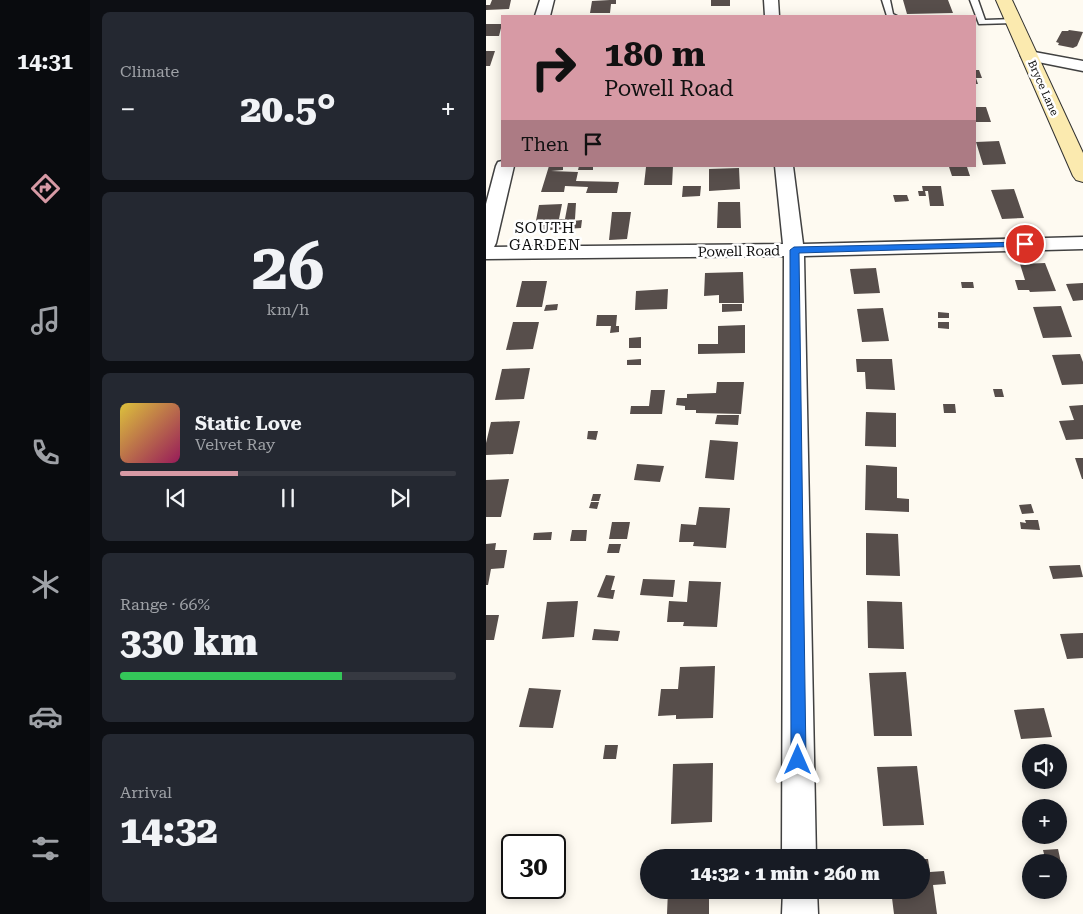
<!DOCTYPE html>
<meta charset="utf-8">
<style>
:root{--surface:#171b24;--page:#242831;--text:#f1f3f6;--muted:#9ea1a6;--line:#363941;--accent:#d79aa5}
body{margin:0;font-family:"Roboto Serif",serif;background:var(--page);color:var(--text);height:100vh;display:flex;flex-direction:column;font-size:19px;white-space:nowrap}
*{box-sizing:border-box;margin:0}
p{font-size:16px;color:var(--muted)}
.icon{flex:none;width:28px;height:28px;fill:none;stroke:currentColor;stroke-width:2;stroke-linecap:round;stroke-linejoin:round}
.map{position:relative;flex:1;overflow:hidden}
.sheet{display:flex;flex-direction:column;gap:12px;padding:12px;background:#0d0f14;width:396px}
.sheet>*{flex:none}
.guide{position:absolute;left:15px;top:15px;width:475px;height:152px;border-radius:0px;box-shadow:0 2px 12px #0003;background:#d79aa5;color:#111;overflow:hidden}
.buttons{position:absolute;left:536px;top:744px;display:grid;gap:10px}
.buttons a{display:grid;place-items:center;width:45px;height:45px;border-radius:50%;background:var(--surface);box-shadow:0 2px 12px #0003;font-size:25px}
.speed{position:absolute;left:15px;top:834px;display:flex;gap:10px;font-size:25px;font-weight:700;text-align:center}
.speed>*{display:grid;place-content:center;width:65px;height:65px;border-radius:50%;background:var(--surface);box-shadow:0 2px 12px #0003;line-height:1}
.speed .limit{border:2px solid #111;border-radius:8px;background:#fff;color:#111}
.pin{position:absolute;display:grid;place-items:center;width:42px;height:42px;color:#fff;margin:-21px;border:2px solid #fff;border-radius:50%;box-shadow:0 1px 5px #0007}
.me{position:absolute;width:55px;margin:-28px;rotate:0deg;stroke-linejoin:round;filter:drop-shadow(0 0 4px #0008)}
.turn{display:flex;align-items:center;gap:18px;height:105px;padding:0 20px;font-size:22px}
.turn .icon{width:65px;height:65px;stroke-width:2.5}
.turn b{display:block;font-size:35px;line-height:42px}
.then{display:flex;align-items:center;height:48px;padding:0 20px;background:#0003;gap:10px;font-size:19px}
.big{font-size:38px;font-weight:800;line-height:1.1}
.sheet .tile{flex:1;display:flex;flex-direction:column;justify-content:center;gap:8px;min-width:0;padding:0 18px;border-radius:8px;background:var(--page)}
.sheet .dial{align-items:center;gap:0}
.dial b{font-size:65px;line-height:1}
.song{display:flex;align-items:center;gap:15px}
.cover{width:60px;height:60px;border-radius:8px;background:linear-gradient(135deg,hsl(50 70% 55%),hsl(330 70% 35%))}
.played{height:5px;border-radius:2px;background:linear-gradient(90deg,var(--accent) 35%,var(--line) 35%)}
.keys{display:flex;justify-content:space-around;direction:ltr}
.heat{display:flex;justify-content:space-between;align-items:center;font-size:28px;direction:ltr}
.charge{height:8px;border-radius:4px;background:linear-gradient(90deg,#34c759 66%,var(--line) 0)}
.trip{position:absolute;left:154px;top:849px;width:290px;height:50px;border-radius:25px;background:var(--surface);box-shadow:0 2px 12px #0003;font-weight:800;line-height:50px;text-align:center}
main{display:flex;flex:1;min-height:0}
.tabs{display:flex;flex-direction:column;width:90px;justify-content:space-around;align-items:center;background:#090b0e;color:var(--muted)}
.tabs .icon{width:35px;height:35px}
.tabs .current{color:var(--accent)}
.tabs b{font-size:22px;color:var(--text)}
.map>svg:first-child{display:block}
</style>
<main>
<nav class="tabs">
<b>14:31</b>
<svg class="icon current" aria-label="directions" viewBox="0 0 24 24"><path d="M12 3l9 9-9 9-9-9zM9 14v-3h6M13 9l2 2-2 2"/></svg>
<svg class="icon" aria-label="music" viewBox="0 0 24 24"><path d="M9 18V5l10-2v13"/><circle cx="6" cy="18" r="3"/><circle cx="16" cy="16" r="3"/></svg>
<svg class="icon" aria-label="phone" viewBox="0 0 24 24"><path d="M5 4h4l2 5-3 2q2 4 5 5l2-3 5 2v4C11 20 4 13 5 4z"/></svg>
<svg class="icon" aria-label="climate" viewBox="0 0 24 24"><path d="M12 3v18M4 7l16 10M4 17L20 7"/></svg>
<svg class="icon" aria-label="car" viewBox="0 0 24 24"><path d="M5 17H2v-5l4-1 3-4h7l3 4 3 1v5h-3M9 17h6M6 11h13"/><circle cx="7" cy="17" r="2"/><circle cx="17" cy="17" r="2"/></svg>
<svg class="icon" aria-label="filters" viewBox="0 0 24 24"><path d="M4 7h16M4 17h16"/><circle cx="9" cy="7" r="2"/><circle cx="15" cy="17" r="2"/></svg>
</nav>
<section class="sheet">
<div class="tile"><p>Climate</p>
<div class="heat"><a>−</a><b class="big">20.5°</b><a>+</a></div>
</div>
<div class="tile dial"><b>26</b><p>km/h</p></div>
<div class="tile">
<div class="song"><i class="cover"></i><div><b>Static Love</b><p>Velvet Ray</p></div></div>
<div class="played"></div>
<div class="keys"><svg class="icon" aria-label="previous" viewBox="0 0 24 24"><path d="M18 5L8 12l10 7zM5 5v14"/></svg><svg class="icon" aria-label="pause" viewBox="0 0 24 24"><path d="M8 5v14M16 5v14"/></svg><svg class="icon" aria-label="next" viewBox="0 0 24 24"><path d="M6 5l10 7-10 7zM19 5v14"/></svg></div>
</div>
<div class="tile"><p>Range · 66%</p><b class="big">330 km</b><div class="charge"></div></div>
<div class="tile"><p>Arrival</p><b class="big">14:32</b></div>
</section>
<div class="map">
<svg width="597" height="914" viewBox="0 0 597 914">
<rect width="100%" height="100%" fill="#fefaf1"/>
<path fill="#574e4b" d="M6,0H25L23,9L0,10V5H4Z
M124,0H130V4H125L124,13H104L106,1Z
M225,0H244V6H225Z
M417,0H462L467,13L421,14Z
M0,24H16L13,36H0Z
M583,30L597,32L591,46L587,48L572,45L573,43L570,42L576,31H582Z
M0,51H9L4,66H0Z
M489,70H493L496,78H490L492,84H489Z
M490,107H500L505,122H489Z
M513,141L520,164L497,165L490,142Z
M63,166H77V170L65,171L92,172L90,181L133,182L131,193H100L102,187L79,186L78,192H55Z
M93,166H107V170H92Z
M180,166H187L186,185H158L160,167Z
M463,167H481L484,176H466Z
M253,168L254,189L223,191V169Z
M197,186H215L214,196L196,197Z
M436,186H455L458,206H444L442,191H439L440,196H433L432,191H437Z
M528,189L538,218L516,219L505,190Z
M407,195H421L423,201L409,202Z
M232,202H254L255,228H231Z
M82,203H90L89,219L87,221L96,220L95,228L48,231L53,205L76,204L73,219H79Z
M126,212H145L141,239L123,240Z
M559,263L570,291L544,292L543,290H532L529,280H539L534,264Z
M390,268L394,293L368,294L364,269Z
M257,272L258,303H233V295L218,296L219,273Z
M36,281H61L56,307H30Z
M475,282H487L488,288H476Z
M597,283V300L587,301L580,284Z
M182,289L181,309L149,310L150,291Z
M72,304L71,310L58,311L60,305Z
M236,304H256V311L236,312Z
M575,306L586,337L557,338L547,307Z
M397,308L403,341L376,342L371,309Z
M452,312L463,313V318H452Z
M111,315H131L130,326H133V332L124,333L125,326H110Z
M27,322H53L47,349L20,350Z
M452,322H463V329L452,328Z
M259,325V353L212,354V344H232V326Z
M155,337V348H143V338Z
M594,354L597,362V384L576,385L566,355Z
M155,359V365H141V360Z
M370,359H406L409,390L380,389L379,372H371Z
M44,368L38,399L9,400L16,369Z
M231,382H258L255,414L210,413V410H199V406L190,405L191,398H201V394L230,393Z
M507,389H516L518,397H509Z
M165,390H179L176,414H144L145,406H163Z
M457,404H469L470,413H458Z
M597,405V439L580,440L573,421L588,420L583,406Z
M380,412L410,413V447L379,446Z
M231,415H253L252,425L229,424Z
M34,421L27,454L0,455V443L5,422Z
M102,431H112L110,440L101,439Z
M224,440L252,442L248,480L219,478Z
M589,458H597V479H596Z
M151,464L178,466L174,482L148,480Z
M380,465L411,467V498L423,499V512L379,510Z
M23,479L15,517H0V480Z
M107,494H115L113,501H105Z
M105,502H113L111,509L103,508Z
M545,504L548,513L536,514L533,505Z
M213,507L244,508L240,548L207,546L208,542H193L195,524L210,525Z
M539,520H552L554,530L535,529L534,522L540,523Z
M126,522H144L141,539H123Z
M86,530H101L100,541H84Z
M66,532L65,540H47L48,533Z
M380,533L412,534L414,576L380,575Z
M10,543L9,550H21L18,568L5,569L2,585H0V544Z
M123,544H135L133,553H121Z
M594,565L597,577L567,579L563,566Z
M120,575L129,576L125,590H129L127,599L111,597Z
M157,579L189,580L187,597L154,595Z
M203,581L235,582L231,627L197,626L198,622H181L183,601L201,602Z
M92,601L88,637L56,639L61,602Z
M381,601L416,602L418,649L382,648Z
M0,615H13L8,640H0Z
M108,629L134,631L132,641L106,640Z
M597,633V658L581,659L574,634Z
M229,666L227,718L190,719V715L172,716L175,689H192L194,667Z
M420,672L426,736H388L383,673Z
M43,688L75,690L67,728L33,727Z
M558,708L566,737L535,739L528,710Z
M119,745H132L130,759H117Z
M227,763L226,822L185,824L187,764Z
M431,766L438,825L397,826L391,767Z
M572,849L576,867H572V862H560L557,850Z
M435,859H442L444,872L458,871L460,884L447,885L451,914H408L405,890H435Z
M182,890H223V914H181Z"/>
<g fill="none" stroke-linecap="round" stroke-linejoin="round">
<g stroke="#414141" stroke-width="3">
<path id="lane" d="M396,0H404L407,14L411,16H401Z
M484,0H492L499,20L528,19L532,21L528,23L493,24Z"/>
</g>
<g stroke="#414141" stroke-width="3">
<path id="street" d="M54,0H68L64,16H49Z
M278,0H292L293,16H279Z
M543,51L597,61V71L537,59L535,56L537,53Z
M16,161V166H28L10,243L8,247L297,244L289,166H307L317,244L597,237V249L318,256L330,858H296L298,256L0,259V204L10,166L12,162Z
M297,890H331L332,914H296Z"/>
</g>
<g stroke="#303030" stroke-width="2">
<path id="secondary" d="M510,0H526L597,153V182L590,180L587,176Z"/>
</g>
<use href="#lane" fill="#fff" fill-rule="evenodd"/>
<use href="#street" fill="#fff" fill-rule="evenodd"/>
<use href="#secondary" fill="#fbeaaf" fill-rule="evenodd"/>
</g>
<path fill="#1a73e8" stroke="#114b97" d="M539,242L542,243V246L313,253L320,760L318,764L312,766L307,764L305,760L304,250L308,247Z"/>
<g text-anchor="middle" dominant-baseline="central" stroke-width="5" stroke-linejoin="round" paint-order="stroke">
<g font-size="11" fill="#0e0e0e" stroke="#fff">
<text transform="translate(557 88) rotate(66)">Bryce Lane</text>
</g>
<g font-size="14" fill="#0e0e0e" stroke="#fff">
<text transform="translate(253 251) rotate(-1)">Powell Road</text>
</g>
<g font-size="15" letter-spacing="1" fill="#0e0e0e" stroke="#fff">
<text x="59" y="228">SOUTH<tspan x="59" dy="17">GARDEN</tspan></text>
</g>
</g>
</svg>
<div class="buttons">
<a><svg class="icon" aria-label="sound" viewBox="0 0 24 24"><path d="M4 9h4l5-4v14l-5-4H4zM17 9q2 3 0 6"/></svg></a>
<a>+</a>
<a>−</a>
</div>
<div class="speed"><div class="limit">30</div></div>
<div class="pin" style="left:539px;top:244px;background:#d93025"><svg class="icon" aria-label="arrive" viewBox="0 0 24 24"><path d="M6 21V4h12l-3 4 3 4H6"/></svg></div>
<svg class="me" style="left:312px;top:760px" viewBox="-20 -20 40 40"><path d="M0-17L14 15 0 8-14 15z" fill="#1a73e8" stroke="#fff" stroke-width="4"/></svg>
<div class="trip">14:32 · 1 min · 260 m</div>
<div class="guide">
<div class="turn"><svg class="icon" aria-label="right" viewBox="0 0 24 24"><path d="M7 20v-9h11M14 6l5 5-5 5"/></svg><div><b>180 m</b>Powell Road</div></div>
<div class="then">Then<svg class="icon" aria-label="arrive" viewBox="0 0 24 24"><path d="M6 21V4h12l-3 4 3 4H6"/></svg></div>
</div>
</div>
</main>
